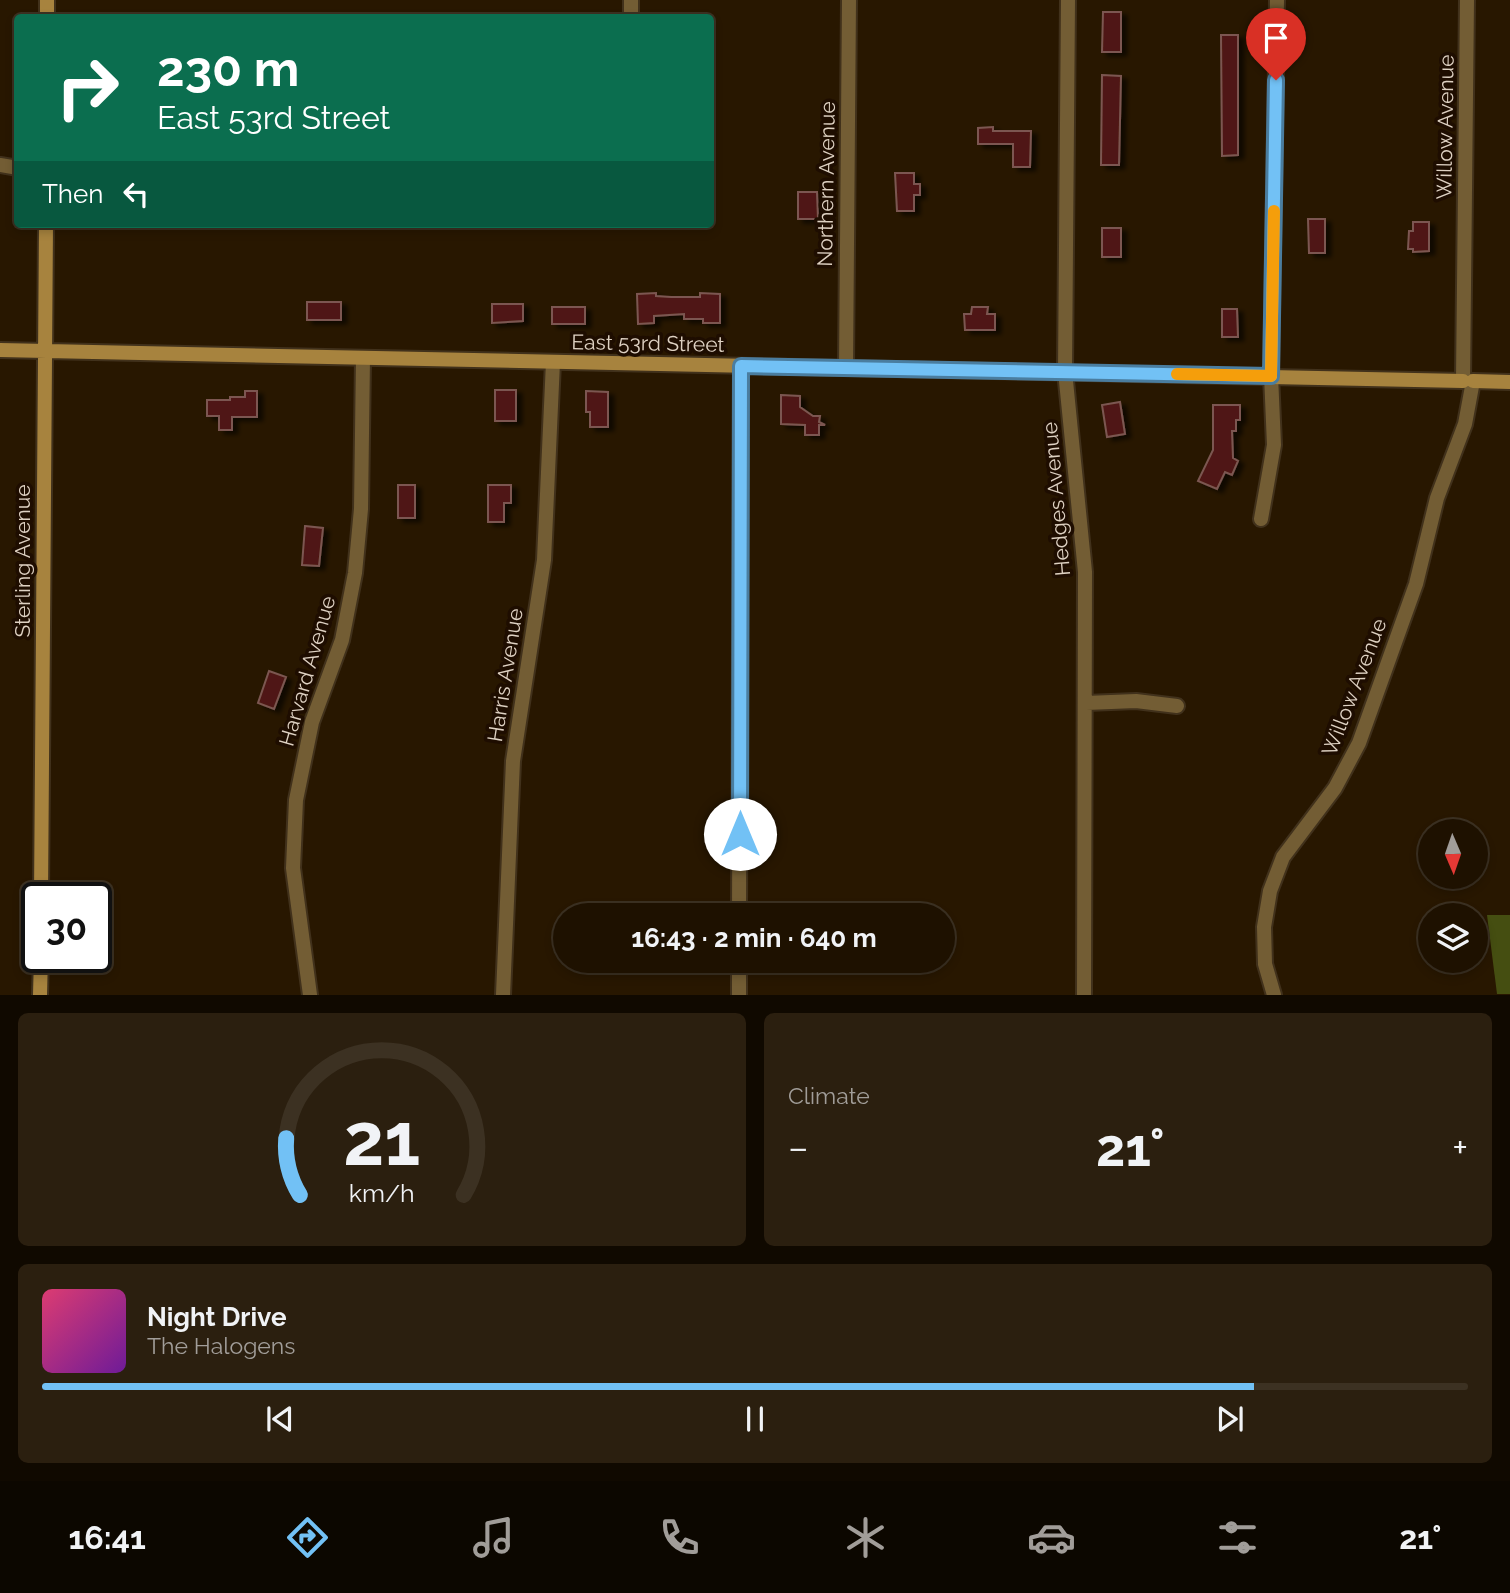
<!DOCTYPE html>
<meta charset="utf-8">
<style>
:root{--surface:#1e1100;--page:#2b1f0f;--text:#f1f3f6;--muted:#a19d99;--line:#3c3122;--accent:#72c1f5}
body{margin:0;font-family:Raleway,sans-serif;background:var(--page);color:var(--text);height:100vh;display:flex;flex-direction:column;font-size:26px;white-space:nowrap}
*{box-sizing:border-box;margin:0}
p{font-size:23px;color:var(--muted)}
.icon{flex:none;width:38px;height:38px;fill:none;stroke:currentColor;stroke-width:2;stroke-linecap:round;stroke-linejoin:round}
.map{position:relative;height:995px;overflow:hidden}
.sheet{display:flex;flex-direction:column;gap:18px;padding:18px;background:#100900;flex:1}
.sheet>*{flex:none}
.top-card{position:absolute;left:14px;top:14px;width:700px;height:214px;border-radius:7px;box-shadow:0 4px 10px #0003,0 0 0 2px var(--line);background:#0b6e4f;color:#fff;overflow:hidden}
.needle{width:46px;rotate:178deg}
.fabs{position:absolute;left:1418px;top:819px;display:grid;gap:14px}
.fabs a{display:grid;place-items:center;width:70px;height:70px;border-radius:50%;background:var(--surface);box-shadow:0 4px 10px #0003,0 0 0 2px var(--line);font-size:35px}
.speed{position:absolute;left:21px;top:882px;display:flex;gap:14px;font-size:35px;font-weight:700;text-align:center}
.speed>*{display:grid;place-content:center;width:91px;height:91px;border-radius:50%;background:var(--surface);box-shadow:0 4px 10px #0003,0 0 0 2px var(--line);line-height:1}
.speed .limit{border:4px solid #111;border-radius:10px;background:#fff;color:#111}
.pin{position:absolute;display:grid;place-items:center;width:60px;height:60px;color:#fff;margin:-72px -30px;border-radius:50% 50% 50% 0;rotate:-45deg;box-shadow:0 0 7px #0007}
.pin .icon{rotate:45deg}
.me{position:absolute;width:77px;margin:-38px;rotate:0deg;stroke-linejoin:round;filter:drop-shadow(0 0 5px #0008)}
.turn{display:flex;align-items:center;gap:24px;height:147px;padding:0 28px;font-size:32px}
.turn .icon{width:91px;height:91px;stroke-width:2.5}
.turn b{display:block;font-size:49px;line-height:60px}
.then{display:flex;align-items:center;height:66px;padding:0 28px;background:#0003;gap:14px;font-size:26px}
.big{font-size:52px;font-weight:700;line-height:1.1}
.sheet .widget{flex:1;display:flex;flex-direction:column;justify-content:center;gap:10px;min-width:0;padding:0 24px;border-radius:10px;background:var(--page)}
.sheet .dial{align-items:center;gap:0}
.dial svg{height:182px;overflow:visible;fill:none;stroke:var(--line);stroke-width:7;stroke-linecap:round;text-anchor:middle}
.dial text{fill:var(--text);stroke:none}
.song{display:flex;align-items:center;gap:21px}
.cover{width:84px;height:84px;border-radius:10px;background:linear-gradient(135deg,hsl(340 70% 55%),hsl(280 70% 35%))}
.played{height:7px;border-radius:4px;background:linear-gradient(90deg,var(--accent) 85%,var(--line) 85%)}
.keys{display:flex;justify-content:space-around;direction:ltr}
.heat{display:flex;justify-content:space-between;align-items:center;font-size:38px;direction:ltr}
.sheet .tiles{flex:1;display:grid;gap:18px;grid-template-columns:1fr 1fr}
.widget:last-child{grid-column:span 2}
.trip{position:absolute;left:553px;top:903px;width:402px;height:70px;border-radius:35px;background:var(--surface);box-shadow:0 4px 10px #0003,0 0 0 2px var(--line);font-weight:700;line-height:70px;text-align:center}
.dock{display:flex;height:112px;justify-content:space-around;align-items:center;background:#0c0700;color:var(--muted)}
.dock .icon{width:49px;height:49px}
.dock .active{color:var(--accent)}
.dock b{font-size:32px;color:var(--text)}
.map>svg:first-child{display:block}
</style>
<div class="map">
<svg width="1510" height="995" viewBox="0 0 1510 995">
<defs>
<filter id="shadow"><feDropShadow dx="5.5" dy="3.5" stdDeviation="2" flood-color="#0009"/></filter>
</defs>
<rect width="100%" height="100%" fill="#281700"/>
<path fill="#454e11" d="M1487,915H1510V994H1497Z"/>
<path fill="#4f1912" stroke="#7b5751" stroke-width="2" filter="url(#shadow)" d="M1103,12H1121V52H1102Z
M1221,35H1238V155L1222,156Z
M1102,75L1121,76L1119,165H1101Z
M993,127V131H1031L1030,167H1013V144H978V128Z
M895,173H914V184H920V195H914V211H897Z
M798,192H817L818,219H798Z
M1308,219H1325V253H1309Z
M1413,222H1429V251L1413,252V249H1408L1409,231H1413Z
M1102,228H1121V257H1102Z
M656,293V296L671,297H700V293L720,294V323H703V319H684V314L654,316V323L638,324L637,294Z
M307,302H341V320H307Z
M492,304H523V321L492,323Z
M552,307H585V324H552Z
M972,307H988L987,314H995V330H965L964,314H971Z
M1222,309H1237L1238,337H1222Z
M495,390H516V421H495Z
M245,391H257V417H232V430H219V416H207V400H230V397H245Z
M586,391L608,392V427H590V412H586Z
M781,395L800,396V407L813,416H820L819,422L825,425H819V435H805V425L781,424Z
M1120,402L1125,434L1107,437L1102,405Z
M1213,405H1240V420H1236V431H1232L1233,458L1238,461L1232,475L1225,472L1217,489L1198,481L1213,450Z
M398,485H415V518H398Z
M488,485H511V503H504V522H488Z
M305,526L323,528L319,566L302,565Z
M269,671L286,677L274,709L258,703Z"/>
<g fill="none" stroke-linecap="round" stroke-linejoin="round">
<g stroke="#41311b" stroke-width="18">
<path id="street" d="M631,0V18
M1068,0L1065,371L1085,572L1084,995
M0,165L18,168
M846,368L849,0
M1261,519L1274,445L1271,375L1277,0
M1086,703L1136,701L1177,706
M739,915L741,366
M739,961V995
M310,995L293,868L296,800L312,722L342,640L355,573L361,509L363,358
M503,995L513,761L544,560L553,362
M1274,995L1265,964L1264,927L1270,891L1283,857L1335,788L1359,743L1416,584L1437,498L1465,424L1473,381H1463L1467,0"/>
</g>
<g stroke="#41311b" stroke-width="18">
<path id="secondary" d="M47,18V0
M0,350L1463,381
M1473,381L1510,382
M41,898L46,224
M40,995L41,957"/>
</g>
<use href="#street" stroke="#735d34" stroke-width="14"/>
<use href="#secondary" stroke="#a7833e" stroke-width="14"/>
</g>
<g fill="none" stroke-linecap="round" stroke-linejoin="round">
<g stroke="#4a7d9f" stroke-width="18">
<path id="route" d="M740,834L741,366L1271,376L1276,80"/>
</g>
<use href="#route" stroke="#72c1f5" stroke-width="12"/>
<path stroke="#f59e0b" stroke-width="12" d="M1177,374L1271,376L1274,211"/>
</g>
<g text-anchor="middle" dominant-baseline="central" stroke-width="7" stroke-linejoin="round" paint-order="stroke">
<g font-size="21" fill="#ded1c2" stroke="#1e0d00">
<text transform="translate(1445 127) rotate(-89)">Willow Avenue</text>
<text transform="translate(826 184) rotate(-89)">Northern Avenue</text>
<text transform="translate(648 343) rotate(1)">East 53rd Street</text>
<text transform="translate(1056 499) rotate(-95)">Hedges Avenue</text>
<text transform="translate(22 561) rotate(-90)">Sterling Avenue</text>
<text transform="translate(307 671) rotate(-74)">Harvard Avenue</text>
<text transform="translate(505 675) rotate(-81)">Harris Avenue</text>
<text transform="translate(1354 687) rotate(-69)">Willow Avenue</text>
</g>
</g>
</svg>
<div class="fabs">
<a><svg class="needle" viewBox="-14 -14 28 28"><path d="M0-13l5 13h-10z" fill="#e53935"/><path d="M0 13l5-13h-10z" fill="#a19d99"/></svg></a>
<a><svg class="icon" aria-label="layers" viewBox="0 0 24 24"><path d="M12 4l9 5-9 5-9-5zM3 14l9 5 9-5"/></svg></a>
</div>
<div class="speed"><div class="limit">30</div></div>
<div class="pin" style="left:1276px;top:80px;background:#d93025"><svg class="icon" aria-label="arrive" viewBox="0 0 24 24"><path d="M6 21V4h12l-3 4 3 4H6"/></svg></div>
<svg class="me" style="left:740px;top:834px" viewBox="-20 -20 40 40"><circle r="19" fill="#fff"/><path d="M0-13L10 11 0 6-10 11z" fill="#72c1f5"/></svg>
<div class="trip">16:43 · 2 min · 640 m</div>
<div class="top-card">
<div class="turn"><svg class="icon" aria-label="right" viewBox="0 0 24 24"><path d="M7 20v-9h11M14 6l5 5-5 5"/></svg><div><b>230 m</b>East 53rd Street</div></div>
<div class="then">Then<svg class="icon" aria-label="left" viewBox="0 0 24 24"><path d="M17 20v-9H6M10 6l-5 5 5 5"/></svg></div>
</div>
</div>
<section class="sheet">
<div class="tiles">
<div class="widget dial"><svg viewBox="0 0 100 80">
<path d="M14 69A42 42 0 1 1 86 69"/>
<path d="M14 69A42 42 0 0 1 8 44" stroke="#72c1f5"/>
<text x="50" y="56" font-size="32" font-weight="700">21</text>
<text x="50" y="72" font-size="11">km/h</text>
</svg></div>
<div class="widget"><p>Climate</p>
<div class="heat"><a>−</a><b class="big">21°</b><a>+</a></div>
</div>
<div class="widget">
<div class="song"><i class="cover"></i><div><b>Night Drive</b><p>The Halogens</p></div></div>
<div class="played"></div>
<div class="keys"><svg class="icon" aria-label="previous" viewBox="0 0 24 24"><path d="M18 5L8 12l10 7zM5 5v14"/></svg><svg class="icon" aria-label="pause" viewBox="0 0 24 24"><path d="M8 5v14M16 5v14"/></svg><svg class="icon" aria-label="next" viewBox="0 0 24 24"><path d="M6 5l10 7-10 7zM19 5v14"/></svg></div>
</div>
</div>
</section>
<nav class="dock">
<b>16:41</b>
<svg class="icon active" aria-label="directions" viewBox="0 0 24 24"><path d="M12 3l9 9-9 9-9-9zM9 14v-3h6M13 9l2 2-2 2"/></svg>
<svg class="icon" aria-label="music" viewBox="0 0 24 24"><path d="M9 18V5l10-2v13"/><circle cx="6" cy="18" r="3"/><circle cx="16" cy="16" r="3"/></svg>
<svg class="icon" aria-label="phone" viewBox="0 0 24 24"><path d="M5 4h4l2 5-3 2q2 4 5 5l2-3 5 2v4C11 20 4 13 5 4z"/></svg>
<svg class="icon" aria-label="climate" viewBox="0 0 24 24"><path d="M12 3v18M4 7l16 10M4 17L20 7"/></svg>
<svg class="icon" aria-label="car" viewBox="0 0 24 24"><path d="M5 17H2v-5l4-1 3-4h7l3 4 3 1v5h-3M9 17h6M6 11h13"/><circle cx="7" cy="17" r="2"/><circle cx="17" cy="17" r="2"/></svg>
<svg class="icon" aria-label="filters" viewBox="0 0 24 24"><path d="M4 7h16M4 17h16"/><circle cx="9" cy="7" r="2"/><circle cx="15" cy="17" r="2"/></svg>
<b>21°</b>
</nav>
